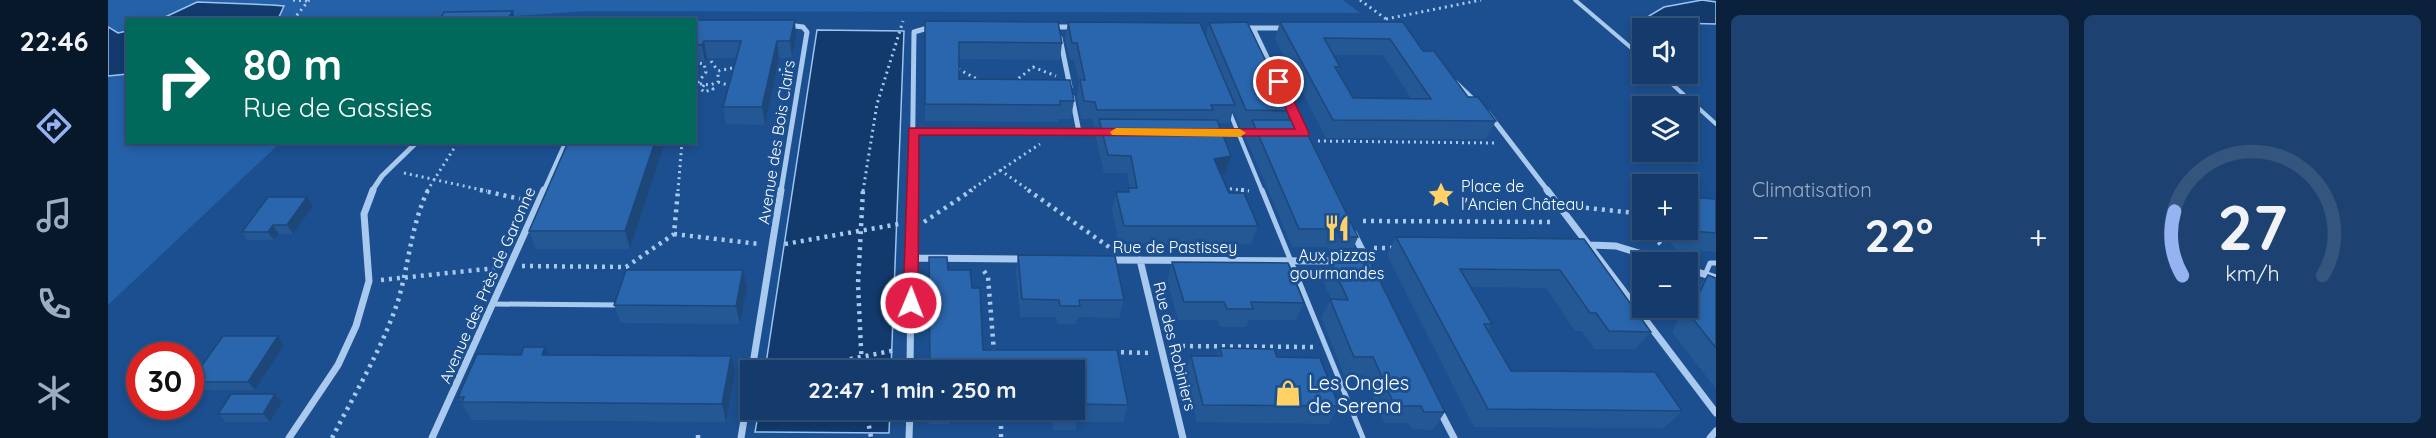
<!DOCTYPE html>
<html lang="fr">
<meta charset="utf-8">
<style>
:root{--surface:#143b6b;--page:#1d4271;--text:#f1f3f6;--muted:#9dadc1;--line:#33557e;--accent:#95b2f1}
body{margin:0;font-family:Quicksand,sans-serif;background:var(--page);color:var(--text);height:100vh;display:flex;flex-direction:column;font-size:22px;white-space:nowrap}
*{box-sizing:border-box;margin:0}
p{font-size:20px;color:var(--muted)}
.icon{flex:none;width:33px;height:33px;fill:none;stroke:currentColor;stroke-width:2;stroke-linecap:round;stroke-linejoin:round}
.map{position:relative;flex:1;overflow:hidden}
.sheet{display:flex;flex-direction:column;gap:15px;padding:15px;background:#0b203b;width:720px}
.sheet>*{flex:none}
.top-card{position:absolute;left:18px;top:18px;width:570px;height:126px;border-radius:0px;box-shadow:0 3px 9px #0003,0 0 0 2px var(--line);background:#00695c;color:#fff;overflow:hidden}
.controls{position:absolute;left:1524px;top:18px;display:grid;gap:12px}
.controls a{display:grid;place-items:center;width:66px;height:66px;border-radius:0px;background:var(--surface);box-shadow:0 3px 9px #0003,0 0 0 2px var(--line);font-size:30px}
.speed{position:absolute;left:18px;top:342px;display:flex;gap:12px;font-size:30px;font-weight:700;text-align:center}
.speed>*{display:grid;place-content:center;width:78px;height:78px;border-radius:50%;background:var(--surface);box-shadow:0 3px 9px #0003,0 0 0 2px var(--line);line-height:1}
.speed .limit{border:9px solid #d22;background:#fff;color:#111}
.pin{position:absolute;display:grid;place-items:center;width:51px;height:51px;color:#fff;margin:-26px;border:3px solid #fff;border-radius:50%;box-shadow:0 2px 6px #0007}
.me{position:absolute;width:66px;margin:-33px;rotate:1deg;stroke-linejoin:round;filter:drop-shadow(0 0 4px #0008)}
.turn{display:flex;align-items:center;gap:21px;height:126px;padding:0 18px;font-size:27px}
.turn .icon{width:78px;height:78px;stroke-width:2.5}
.turn b{display:block;font-size:42px;line-height:51px}
.big{font-size:45px;font-weight:700;line-height:1.1}
.sheet .widget{flex:1;display:flex;flex-direction:column;justify-content:center;gap:9px;min-width:0;padding:0 21px;border-radius:9px;background:var(--page)}
.sheet .dial{align-items:center;gap:0}
.dial svg{height:156px;overflow:visible;fill:none;stroke:var(--line);stroke-width:7;stroke-linecap:round;text-anchor:middle}
.dial text{fill:var(--text);stroke:none}
.heat{display:flex;justify-content:space-between;align-items:center;font-size:33px;direction:ltr}
.sheet .tiles{flex:1;display:grid;gap:15px;grid-template-columns:repeat(2,1fr)}
.trip{position:absolute;left:632px;top:360px;width:345px;height:60px;border-radius:0px;background:var(--surface);box-shadow:0 3px 9px #0003,0 0 0 2px var(--line);font-weight:700;line-height:60px;text-align:center}
main{display:flex;flex:1;min-height:0}
.tab-bar{display:flex;flex-direction:column;width:108px;justify-content:space-around;align-items:center;background:#08182b;color:var(--muted)}
.tab-bar .icon{width:42px;height:42px}
.tab-bar .current{color:var(--accent)}
.tab-bar b{font-size:27px;color:var(--text)}
.map>svg:first-child{display:block}
</style>
<main>
<nav class="tab-bar">
<b>22:46</b>
<svg class="icon current" aria-label="directions" viewBox="0 0 24 24"><path d="M12 3l9 9-9 9-9-9zM9 14v-3h6M13 9l2 2-2 2"/></svg>
<svg class="icon" aria-label="music" viewBox="0 0 24 24"><path d="M9 18V5l10-2v13"/><circle cx="6" cy="18" r="3"/><circle cx="16" cy="16" r="3"/></svg>
<svg class="icon" aria-label="phone" viewBox="0 0 24 24"><path d="M5 4h4l2 5-3 2q2 4 5 5l2-3 5 2v4C11 20 4 13 5 4z"/></svg>
<svg class="icon" aria-label="climate" viewBox="0 0 24 24"><path d="M12 3v18M4 7l16 10M4 17L20 7"/></svg>
</nav>
<div class="map">
<svg width="1608" height="438" viewBox="0 0 1608 438">
<rect width="100%" height="100%" fill="#1b4f8f"/>
<path fill="#2461a8" d="M0,0H1235L1252,13L478,11L351,20H20V142L172,143L0,305Z"/>
<path fill="#123a6d" stroke="#9cc4f0" stroke-width="1.5" d="M1594,0L1608,2V24L1531,22L1556,7Z
M89,2L164,5L176,6L170,19H53Z
M0,27L10,33L19,31V74L0,76Z
M709,30L796,31L783,370H657Z
M651,410H782L781,433L647,432Z"/>
<g fill="none" stroke-linecap="round" stroke-linejoin="round">
<path stroke="#a9c9ee" stroke-width="3" stroke-dasharray="2 4" stroke-linecap="butt" d="M185,0L199,1
M1252,0L1278,19L1277,27
M1278,19L1373,0
M185,20L201,0
M603,61L610,71
M586,62L596,64L598,72L586,88
M665,68L681,72
M850,69L873,81
M610,82L623,86
M906,82L925,67L948,76
M586,83L602,85L610,82V71L629,67
M596,85L593,89L596,92L605,89L602,85
M1210,141L1386,143
M892,170L922,191
M296,173L379,191
M1116,188L1141,191
M319,191L350,142
M570,191L574,142
M755,191L769,104L795,21
M861,191L932,144"/>
<path stroke="#a9c9ee" stroke-width="4.5" stroke-dasharray="3 5" stroke-linecap="butt" d="M372,190L417,200
M920,190L1001,247
M1133,190L1141,191
M1470,207L1527,213L1534,223
M1255,221L1446,222
M816,222L864,190
M1540,230L1554,246
M566,234L651,244
M677,244L791,224
M1266,248H1285
M414,266L518,267L566,234L570,190
M876,271L880,277L886,352
M273,280L388,268
M1066,346L1205,347
M1005,352L1043,353
M687,370L788,350
M754,370L750,284L755,190
M758,410L763,437
M893,410V438
M590,435V438
M224,438C247,393 274,349 290,301C301,264 303,225 320,190"/>
<path stroke="#a9c9ee" stroke-width="4" d="M1467,0L1534,57
M1553,74L1608,124
M1122,113L1154,191"/>
<path stroke="#a9c9ee" stroke-width="5" d="M1154,190L1255,438
M1597,275L1602,263H1608
M385,304L511,305"/>
<path stroke="#a9c9ee" stroke-width="5" d="M944,27H967
M1136,28H1177
M1145,28L1195,133
M952,38L962,87
M1347,82L1368,102
M964,97L971,132
M1380,113L1440,191
M805,131L996,132
M1105,133H1146
M264,191L274,176L309,142
M436,191L458,142
M673,191L699,32L695,27L680,25
M804,191L806,32L823,27"/>
<path stroke="#a9c9ee" stroke-width="7" d="M1439,190L1608,413
M1246,234L1256,254
M1482,245L1508,246L1560,262
M804,258L917,259
M999,260L1238,261
M1032,260L1075,438
M1580,269L1608,278
M644,370L673,190
M802,370L804,190
M1331,409L1346,438
M181,438L230,365L248,326L261,281L256,214L265,190
M324,438L436,190
M633,438L642,383
M801,438L802,410
M1602,438L1608,431"/>
</g>
<path fill="#245895" fill-rule="evenodd" d="M586,20L688,37L684,58H671L657,125L618,124L615,107L629,58H599L597,62L586,61Z
M817,21L954,43L952,60L851,59V79L966,101L963,119H950V122L817,121Z
M960,22L1098,36L1101,23L1182,111L1179,120L1250,237L1245,249L1337,412L1325,430L1304,429L1301,423H1276L1255,375H1236L1213,317L1223,299L1215,281L1223,263H1230L1233,255H1223L1220,247H1184L1138,138L1141,128H1133L1125,110L1122,123H1110L1123,156L1117,174L1113,175L1121,193L1150,226L1143,244H1011L1004,210L1008,192H1019L1020,188H1022L1019,173H996L988,137L990,127H986L984,119H973L969,98L971,83L966,60H962L957,39Z
M1172,22H1295L1315,51L1360,97L1388,121L1378,139L1218,138L1167,39ZM1226,55H1275L1303,98H1245L1230,72L1232,67Z
M557,142L522,249H428L421,231Z
M199,197L205,206L185,234H171L166,240H140L134,232Z
M1580,197L1608,199V252L1567,249L1553,230H1580Z
M1288,237L1476,239L1543,332L1527,349H1486L1474,331H1467L1438,288L1362,287L1384,324L1380,330L1403,371L1574,411L1556,428L1366,427L1279,255Z
M910,255L1016,300L1011,318L970,317L968,324H949L948,317H912L908,273Z
M821,257H839L840,270H862L864,288H872L875,350H1009L1020,405L1015,422H969L967,430H945L944,422L904,421L903,410H966V370H821Z
M1064,262L1196,303L1188,320H1141L1138,327H1112L1110,320H1070L1059,280Z
M635,270L639,288L632,324L513,323L506,305Z
M1600,275L1608,278V389L1564,332L1577,308H1580V302L1584,293Z
M176,345L147,390H90L82,381Z
M1112,348L1169,357L1231,406L1221,424L1089,422L1077,373L1083,356H1109Z
M441,355L627,373L618,422L364,420L350,397Z
M167,394L174,402L162,422H118L110,414Z
M821,410H843L842,424H821Z"/>
<path fill="#1d4779" d="M405,11L407,20H399Z
M687,20L688,37L684,58L682,41Z
M596,41L599,58L597,62L594,45Z
M669,41L671,58L657,125L654,107Z
M547,142H557L522,249L517,231Z
M1123,156L1117,174L1100,177L1106,159Z
M199,197L205,206L185,234L179,225Z
M165,225L171,234L166,240L160,232Z
M635,270L639,288L632,324L628,306Z
M170,336L176,345L147,390L140,382Z
M437,347L445,365L434,355Z
M623,356L627,373L618,422L614,404Z
M167,394L174,402L162,422L155,414Z"/>
<path fill="#2a66ad" stroke="#1d4779" stroke-width="1.5" fill-rule="evenodd" d="M405,11L399,20H331L336,12Z
M586,20H687L682,41H669L654,107H615L633,41H596L594,45L586,44Z
M817,21L950,22L954,43L851,42V79L962,80L966,101H952V105L817,104Z
M960,22L1092,23L1127,105H1103L1105,110H989L987,102L976,101L972,80H977L969,43H964Z
M1139,22L1182,111L1138,110L1101,23Z
M1172,22H1295L1315,51H1326L1360,97H1370L1388,121L1225,120ZM1216,38L1282,39L1323,99L1245,98L1227,67H1232Z
M991,119L1109,120L1123,156L1106,159L1121,193H1136L1150,226H1016L1008,192H1021L1020,188H1029L1023,156L1000,155Z
M1144,120H1187L1190,127H1196L1250,237H1232L1228,229H1191Z
M460,142H547L517,231H421Z
M160,197H199L179,225H165L160,232H134Z
M1580,197L1608,199V233L1582,231L1580,228Z
M1288,237L1476,239L1543,332L1501,331L1488,313H1482L1452,270L1352,269L1384,324H1376L1403,371L1547,372L1574,411L1380,409Z
M1237,249H1256L1337,412H1316L1313,406H1287L1265,357H1246L1222,299L1240,300L1223,263H1243Z
M910,255L1007,256L1016,300H971L972,306H952L951,300L914,299Z
M821,257H839L840,270H862L864,288H872L875,350H1009L1020,405L969,404L971,413H949L948,410H966V370H904L903,367L869,368V370H822Z
M1064,262L1180,263L1196,303L1143,302L1145,309H1119L1116,302H1076Z
M518,270H635L628,306L506,305Z
M1600,275L1608,278V348L1581,314Z
M115,336H170L140,382H82Z
M416,347H437L434,355L623,356L614,404L354,402L356,397H350L369,354L413,355Z
M1112,348L1166,349L1169,357L1212,358L1231,406L1095,405L1083,356H1114Z
M123,394H167L155,414H110Z"/>
<path fill="#e11d48" stroke="#92132f" stroke-width="1.5" d="M1167,80L1177,82L1201,133L1200,136L811,135L810,303L803,309L798,307L795,303L801,128L1187,129L1166,82Z"/>
<path fill="#f59e0b" d="M1008,128L1132,129L1138,133L1132,137L1004,135L1002,132Z"/>
<defs>
<g id="sight-bare" transform="scale(2.07)"><path d="M0-6L1.8-2.2L6-1.7L2.9 1.2L3.7 5.4L0 3.3L-3.7 5.4L-2.9 1.2L-6-1.7L-1.8-2.2Z" fill="#ffd166" stroke="#1b4f8f" stroke-width="2.5" paint-order="stroke"/></g>
<g id="restaurant-bare" transform="scale(2.07)"><path d="M-5-6h1v4h1v-4h1v4h1v-4h1v5L-1.5 .5V6h-2V.5L-5-1ZM5-6V6H3V1.5H1.5Q1.5-4 5-6Z" fill="#ffd166" stroke="#1b4f8f" stroke-width="2.5" paint-order="stroke"/></g>
<g id="shop-bare" transform="scale(2.07)"><path d="M-5-2.5h2.3a2.7 3.5 0 0 1 5.4 0H5L5.5 6h-11ZM-1.5-2.5h3a1.5 2.3 0 0 0-3 0Z" fill="#ffd166" stroke="#1b4f8f" stroke-width="2.5" paint-order="stroke"/></g>
</defs>
<g fill-rule="evenodd">
<use href="#sight-bare" x="1333" y="195"/>
<use href="#restaurant-bare" x="1229" y="228"/>
<use href="#shop-bare" x="1180" y="393"/>
</g>
<g text-anchor="middle" dominant-baseline="central" stroke-width="6" stroke-linejoin="round" paint-order="stroke">
<g font-size="16" fill="#fff" stroke="#1b4f8f">
<text transform="translate(668 142) rotate(-81)">Avenue des Bois Clairs</text>
<text x="1067" y="247">Rue de Pastissey</text>
<text transform="translate(379 285) rotate(-66)">Avenue des Près de Garonne</text>
<text transform="translate(1067 346) rotate(76)">Rue des Robiniers</text>
</g>
<g font-size="16" fill="#fff" stroke="#1b4f8f" text-anchor="start">
<text x="1353" y="186">Place de<tspan x="1353" dy="18">l'Ancien Château</tspan></text>
<text x="1229" y="255" text-anchor="middle">Aux pizzas<tspan x="1229" dy="18">gourmandes</tspan></text>
</g>
<g font-size="20" fill="#fff" stroke="#1b4f8f" text-anchor="start">
<text x="1200" y="382">Les Ongles<tspan x="1200" dy="23">de Serena</tspan></text>
</g>
</g>
</svg>
<div class="controls">
<a><svg class="icon" aria-label="sound" viewBox="0 0 24 24"><path d="M4 9h4l5-4v14l-5-4H4zM17 9q2 3 0 6"/></svg></a>
<a><svg class="icon" aria-label="layers" viewBox="0 0 24 24"><path d="M12 4l9 5-9 5-9-5zM3 14l9 5 9-5"/></svg></a>
<a>+</a>
<a>−</a>
</div>
<div class="speed"><div class="limit">30</div></div>
<div class="pin" style="left:1171px;top:82px;background:#d93025"><svg class="icon" aria-label="arrive" viewBox="0 0 24 24"><path d="M6 21V4h12l-3 4 3 4H6"/></svg></div>
<svg class="me" style="left:803px;top:303px" viewBox="-20 -20 40 40"><circle r="17" fill="#e11d48" stroke="#fff" stroke-width="3"/><path d="M0-11L8 9 0 5-8 9z" fill="#fff"/></svg>
<div class="trip">22:47 · 1 min · 250 m</div>
<div class="top-card">
<div class="turn"><svg class="icon" aria-label="right" viewBox="0 0 24 24"><path d="M7 20v-9h11M14 6l5 5-5 5"/></svg><div><b>80 m</b>Rue de Gassies</div></div>
</div>
</div>
<section class="sheet">
<div class="tiles">
<div class="widget"><p>Climatisation</p>
<div class="heat"><a>−</a><b class="big">22°</b><a>+</a></div>
</div>
<div class="widget dial"><svg viewBox="0 0 100 80">
<path d="M14 69A42 42 0 1 1 86 69"/>
<path d="M14 69A42 42 0 0 1 10 36" stroke="#95b2f1"/>
<text x="50" y="56" font-size="32" font-weight="700">27</text>
<text x="50" y="72" font-size="11">km/h</text>
</svg></div>
</div>
</section>
</main>
